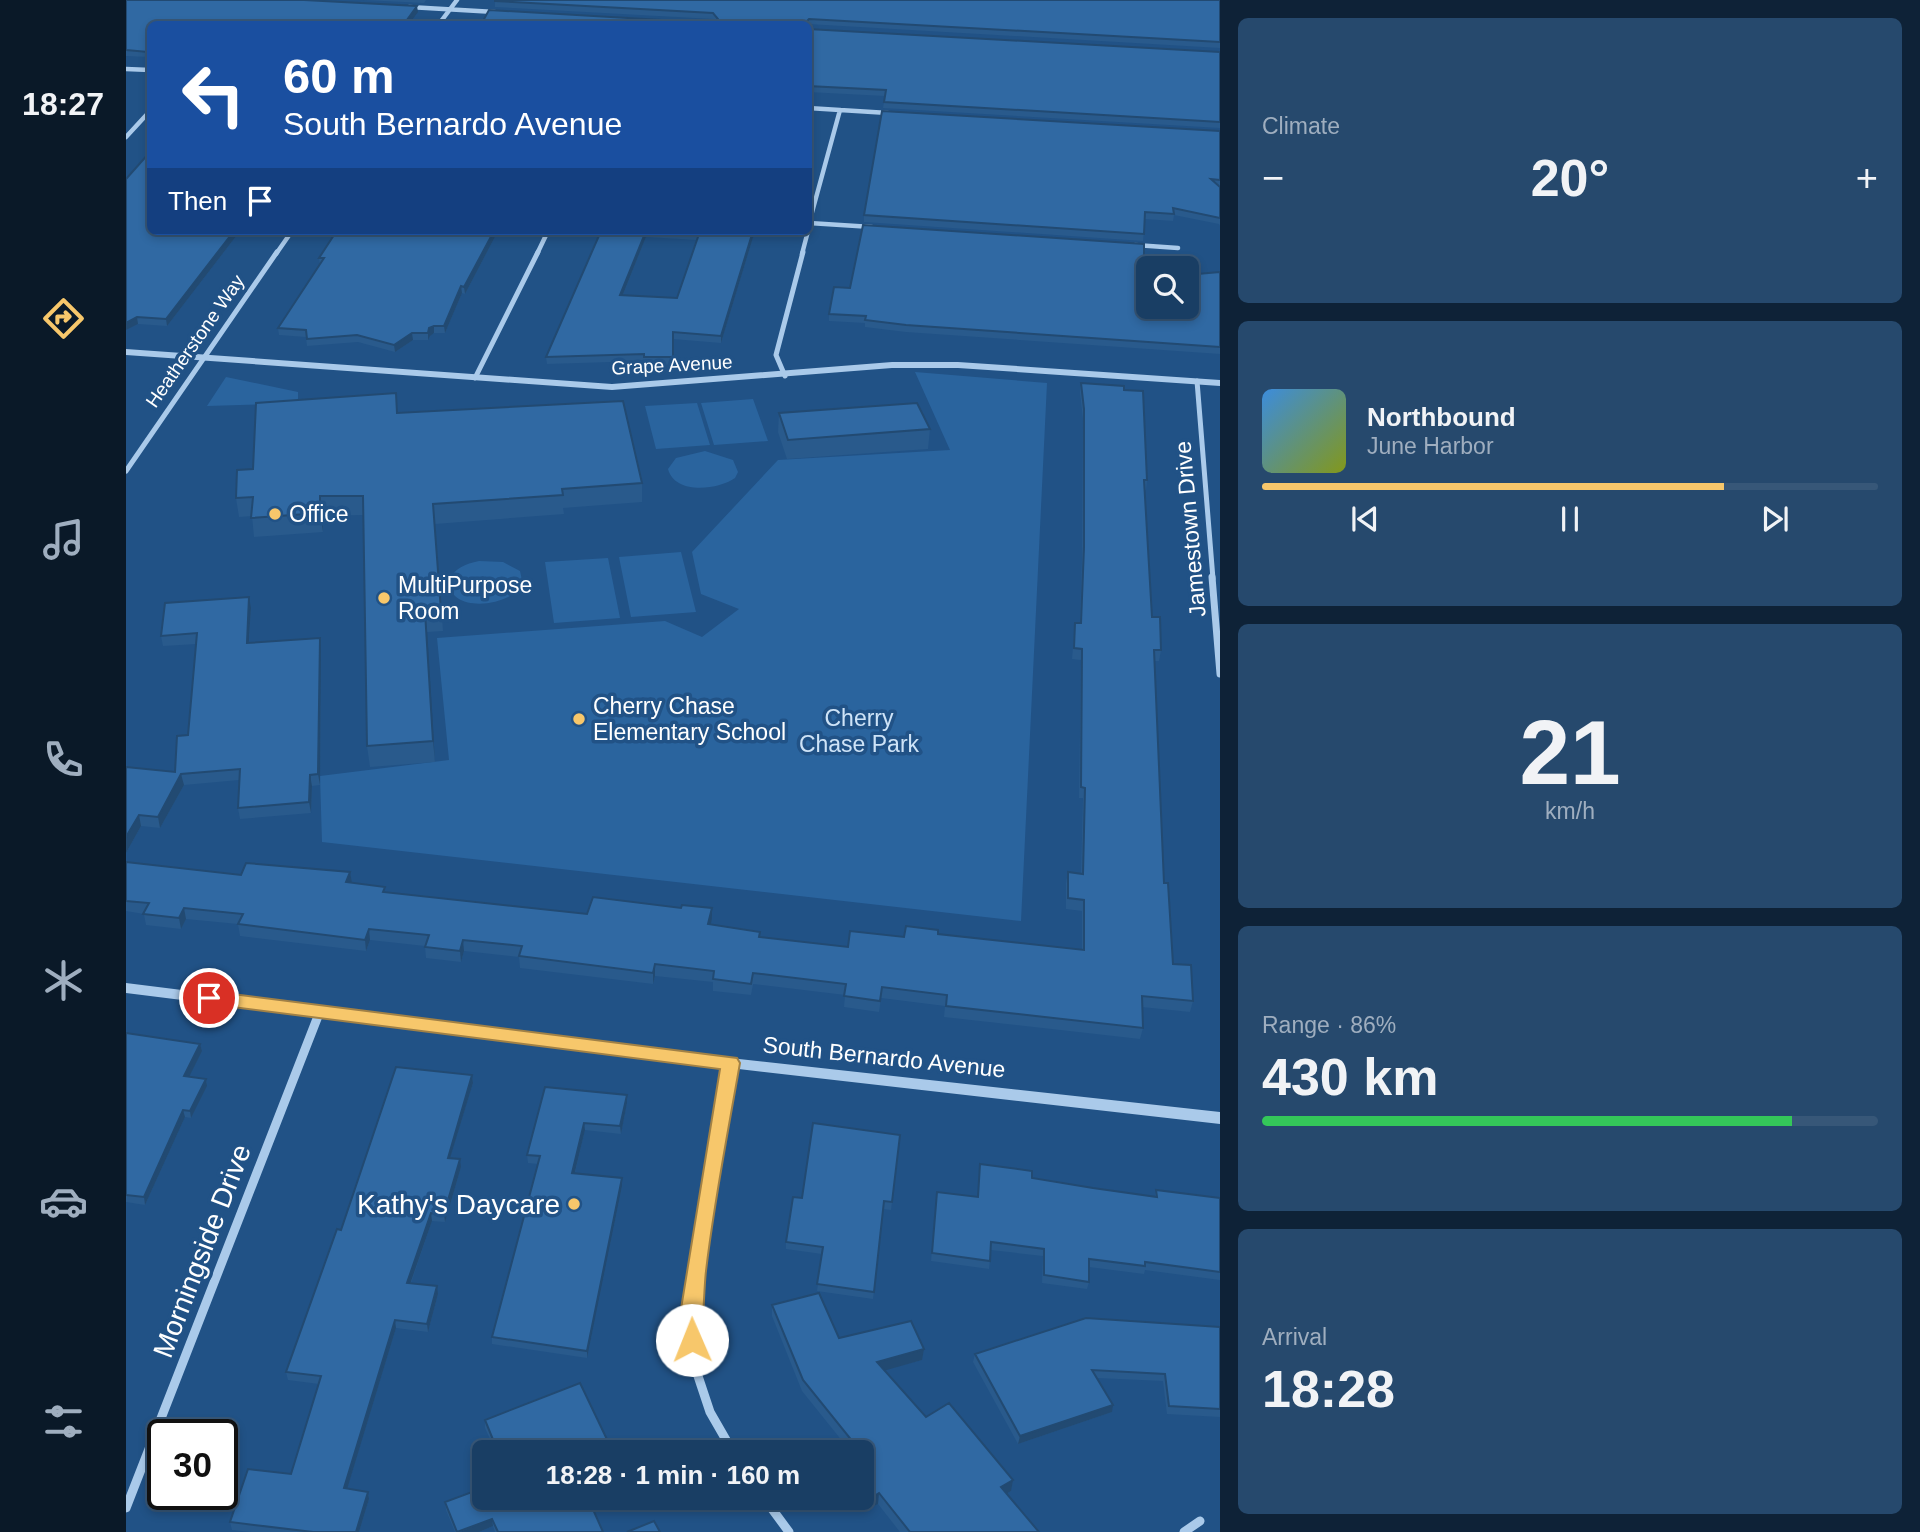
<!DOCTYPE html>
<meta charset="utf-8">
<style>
:root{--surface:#193e64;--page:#26496d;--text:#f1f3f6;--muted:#9faebf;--line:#375778;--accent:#f7c76b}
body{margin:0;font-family:Arial,sans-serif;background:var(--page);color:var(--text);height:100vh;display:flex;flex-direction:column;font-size:26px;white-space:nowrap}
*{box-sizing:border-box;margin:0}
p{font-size:23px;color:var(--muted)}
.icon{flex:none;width:38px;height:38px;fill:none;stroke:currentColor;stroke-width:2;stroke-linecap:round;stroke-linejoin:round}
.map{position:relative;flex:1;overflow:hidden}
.panel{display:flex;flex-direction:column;gap:18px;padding:18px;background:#0e2237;width:700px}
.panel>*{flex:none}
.top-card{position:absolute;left:21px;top:21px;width:665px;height:214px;border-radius:10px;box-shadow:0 4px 10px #0003,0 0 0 2px var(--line);background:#1a4fa0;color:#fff;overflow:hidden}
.controls{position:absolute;left:1010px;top:256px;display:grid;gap:14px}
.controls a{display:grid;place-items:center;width:63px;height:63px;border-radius:10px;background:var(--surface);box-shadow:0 4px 10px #0003,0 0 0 2px var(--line);font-size:35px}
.speed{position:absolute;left:21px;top:1419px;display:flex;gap:14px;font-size:35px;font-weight:700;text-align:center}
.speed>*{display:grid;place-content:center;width:91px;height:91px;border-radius:50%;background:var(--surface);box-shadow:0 4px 10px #0003,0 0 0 2px var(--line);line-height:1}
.speed .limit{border:4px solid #111;border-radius:10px;background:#fff;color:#111}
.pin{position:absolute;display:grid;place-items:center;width:60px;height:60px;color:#fff;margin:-30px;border:4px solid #fff;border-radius:50%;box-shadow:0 2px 7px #0007}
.me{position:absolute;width:77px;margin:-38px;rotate:359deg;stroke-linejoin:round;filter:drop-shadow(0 0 5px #0008)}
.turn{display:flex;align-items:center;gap:24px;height:147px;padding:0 21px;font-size:32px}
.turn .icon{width:91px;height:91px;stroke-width:2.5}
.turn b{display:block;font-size:49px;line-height:60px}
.then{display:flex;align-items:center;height:66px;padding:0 21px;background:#0003;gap:14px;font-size:26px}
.big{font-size:52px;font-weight:700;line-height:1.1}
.panel .card{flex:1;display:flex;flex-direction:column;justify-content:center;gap:10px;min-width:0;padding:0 24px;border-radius:10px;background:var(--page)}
.panel .dial{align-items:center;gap:0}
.dial b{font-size:91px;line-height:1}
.song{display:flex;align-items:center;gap:21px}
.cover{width:84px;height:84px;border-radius:10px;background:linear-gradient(135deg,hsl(210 70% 55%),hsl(70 70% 35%))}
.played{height:7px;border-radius:4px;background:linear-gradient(90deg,var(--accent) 75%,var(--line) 75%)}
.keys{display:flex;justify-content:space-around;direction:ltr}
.heat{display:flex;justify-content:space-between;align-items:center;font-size:38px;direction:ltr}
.charge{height:10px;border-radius:5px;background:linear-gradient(90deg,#34c759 86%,var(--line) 0)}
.trip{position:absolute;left:346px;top:1440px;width:402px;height:70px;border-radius:10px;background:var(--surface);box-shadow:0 4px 10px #0003,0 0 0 2px var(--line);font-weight:700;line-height:70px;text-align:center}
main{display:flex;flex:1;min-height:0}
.menu{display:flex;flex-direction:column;width:126px;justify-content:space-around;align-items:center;background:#0a1928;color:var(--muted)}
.menu .icon{width:49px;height:49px}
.menu .active{color:var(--accent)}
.menu b{font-size:32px;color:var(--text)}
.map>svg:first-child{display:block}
</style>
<main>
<nav class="menu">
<b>18:27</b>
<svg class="icon active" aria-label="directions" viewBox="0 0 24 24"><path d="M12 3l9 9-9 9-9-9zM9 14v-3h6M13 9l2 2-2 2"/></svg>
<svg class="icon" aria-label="music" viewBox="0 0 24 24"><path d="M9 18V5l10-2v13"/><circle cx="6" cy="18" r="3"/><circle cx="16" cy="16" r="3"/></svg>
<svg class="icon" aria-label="phone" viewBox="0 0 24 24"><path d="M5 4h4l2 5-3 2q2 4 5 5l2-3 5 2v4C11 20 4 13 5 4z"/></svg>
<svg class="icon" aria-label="climate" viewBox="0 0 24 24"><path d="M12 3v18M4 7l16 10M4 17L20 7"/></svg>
<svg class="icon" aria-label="car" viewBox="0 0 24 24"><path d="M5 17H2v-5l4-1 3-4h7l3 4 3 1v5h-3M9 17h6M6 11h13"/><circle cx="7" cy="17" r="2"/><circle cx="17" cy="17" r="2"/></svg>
<svg class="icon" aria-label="filters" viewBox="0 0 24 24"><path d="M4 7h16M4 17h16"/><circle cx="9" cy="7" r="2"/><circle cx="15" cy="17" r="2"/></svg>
</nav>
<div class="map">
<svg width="1094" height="1532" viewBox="0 0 1094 1532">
<rect width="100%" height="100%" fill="#215286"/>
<path fill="#2a649e" d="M789,372L921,383L895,921L196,842L194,776L323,760L311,638L539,621L576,637L613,609L575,594L566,552L652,460L824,450Z
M100,377L172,392V403L81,406Z
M627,399L642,441L588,445L575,403Z
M571,403L584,445L530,449L519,406Z
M579,451L607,460L612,472L609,478C592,490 549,495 542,469L550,458Z
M555,552L570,612L505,617L493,557Z
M482,558L494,618L428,623L419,562Z
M353,561L377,562L394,571L397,585C383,606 325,615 322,581C329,568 339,564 353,561Z"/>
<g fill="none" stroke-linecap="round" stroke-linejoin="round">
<path stroke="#aacaea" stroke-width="4.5" d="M283,7L369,12
M313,24L331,0
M0,69L24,70
M682,108L762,113
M0,137L24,111
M683,223L746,227
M682,227L714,110
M1009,245L1052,248
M150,254L166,231
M411,254L422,231
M676,254L682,231"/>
<path stroke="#aacaea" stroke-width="5" d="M659,376L650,355L677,252
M349,378L412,252
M1071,381L1087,579
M0,471L151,252"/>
<path stroke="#aacaea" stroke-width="7" d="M1086,577L1094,674"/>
<path stroke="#aacaea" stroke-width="9" d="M604,1063L564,1315L568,1364L584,1412L607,1452
M638,1498L663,1532
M0,1508L194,1011
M1058,1532L1074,1521"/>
<path fill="#aacaea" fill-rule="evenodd" d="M0,349L486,384L766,362H832L1094,380V386L832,368H766L486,390L0,355Z
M0,983L604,1058L1094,1112V1124L604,1068L0,993Z"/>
</g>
<path fill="#295a8c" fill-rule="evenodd" d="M0,0L292,12L24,24V56L23,57L0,56Z
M237,0H300L298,3Z
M1094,0V48L682,24H342L357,21L587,23L589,21L587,19L369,7V1Z
M682,29L1094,52V128L757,108L759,96L682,92Z
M1094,131V187L1093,186L1094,187V226L1093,224L1048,215L1047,221L1019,219L1017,241L738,222V215Z
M24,231H114L41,326L12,324L0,330Z
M372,231L339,294L336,293L319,333H308L304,336L302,340H287L269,352L232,342L181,346L180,337L153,335L152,328L194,265L193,258Z
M475,231H629L595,343L547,339V365L518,364V361L421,364L420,357ZM520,237L571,240L551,298L497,295Z
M1018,263L1022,306L1094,272V354L780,332L739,327V323L703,321V314L724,288Z
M955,383L998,390L1021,480L1020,490H1018L1026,617L1035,650L1033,661H1028L1038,883L1047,964L1067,1001L1064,1012L1016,1007L1017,1028L1014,1039L818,1017L819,1006L755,998L753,1012L718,1007L719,995L627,984L625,995L587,991V982L529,976L527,984L394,968L393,957L338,951L335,962L300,958L299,946L244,940L240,951L114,936L112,924L60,919L55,929L20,925L18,914L0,911V862L115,875L226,883L260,892L461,914L586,919L584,924L634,932V937L722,947L778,937L812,934L956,950V911L940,909V883L942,872L955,874L957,798H953L955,660L946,659L949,623H954L956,557L957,419L954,392Z
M271,413L516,483V502L437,508L438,514L309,524L317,631L301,632L309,762L244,767L241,746L237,515L197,516V532L128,537L126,516L113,517L110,498L127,469Z
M653,413L804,429L802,449L661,459L652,432Z
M125,608L123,643L195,648L194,785L186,786L185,813L114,819L112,808L113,780L58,785L34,828L15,826L0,853V767L49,772L62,735L70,644L37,646L35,636Z
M0,1033L74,1044L76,1051L63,1076L80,1079L81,1086L65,1118L59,1117L19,1205L0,1202Z
M346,1075L347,1083L324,1158L335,1167L319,1222L306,1221L285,1283L312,1294L302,1332L270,1328L221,1489L242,1492L243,1499L233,1532H125L106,1530L104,1522L165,1474L193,1384L162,1380L160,1372L215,1230Z
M419,1087L501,1103L495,1134L459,1130L449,1173L496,1178V1186L461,1358L366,1344V1337L412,1164L402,1163L401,1155Z
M774,1135L765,1210L757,1209L747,1299L691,1291L696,1254L660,1249V1242L676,1198Z
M906,1178L967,1188L1029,1197L1030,1190L1094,1198V1280L1019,1270L1018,1274L963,1267V1282L961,1289L916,1283L917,1256L865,1250L863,1269L805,1261L811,1192L851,1197Z
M646,1305L713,1338L796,1360L758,1370L800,1417L885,1491L880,1494L913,1532H774L752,1504L748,1506L737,1491V1452H725L676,1391L646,1316Z
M1094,1327V1417L1041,1414L1037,1381L971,1378L986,1412L892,1444L847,1362L849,1354Z
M359,1420L487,1452H370L359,1428Z
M354,1480L477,1532H369L367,1526L353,1532H329L320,1510L319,1502L355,1489Z"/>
<path fill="#224a72" d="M291,6L292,12L283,24H278Z
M108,231H114L41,326L40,319Z
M368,231H372L339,294L338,287Z
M520,231V237L494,302V295Z
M627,231H629L595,343V336Z
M335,286L336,293L319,333L318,326Z
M11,317L12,324L0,330V323Z
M308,326V333L304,336L302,340V333L303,328Z
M286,333L287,340L269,352L268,345Z
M194,496L197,516V532L194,513Z
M123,597L125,608L122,654L121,643Z
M299,612L301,632L309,762L307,741Z
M194,638L195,648L194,785L192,774Z
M55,774L58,785L34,828L32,817Z
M184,775L186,786L185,813L183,802Z
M13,815L15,826L0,853V837Z
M224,872L226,883L220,882Z
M58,908L60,919L55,929L53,918Z
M586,908V919L582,935V924Z
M243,929L244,940L240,951L239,940Z
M337,940L338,951L335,962L334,951Z
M529,964V976L527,984V973Z
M74,1044L76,1051L60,1083L58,1076Z
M346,1075L347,1083L322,1165V1158Z
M80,1079L81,1086L65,1118L64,1111Z
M501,1095V1103L495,1134L494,1126Z
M57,1110L59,1117L19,1205L18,1197Z
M458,1123L459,1130L447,1180L446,1173Z
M334,1159L335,1167L319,1222L318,1214Z
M496,1178V1186L461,1358V1351Z
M305,1213L306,1221L282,1290L281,1283Z
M311,1286L312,1294L302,1332L301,1324Z
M269,1320L270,1328L219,1496L218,1488Z
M798,1349L796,1360L750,1373L751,1362Z
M987,1405L986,1412L892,1444L894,1436Z
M887,1480L885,1491L873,1498L875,1487Z
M242,1492L243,1499L233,1532H230Z
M753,1493L752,1504L748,1506L750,1495Z
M366,1519L367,1526L353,1532H334Z"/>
<path fill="#3069a3" stroke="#224a72" stroke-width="2" d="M0,0H178L291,6L278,24H24V49L22,52L0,50Z
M369,0H1094V42L683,19L678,24H342L345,20L357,21L363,10L587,23L592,19L587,13L369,1Z
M682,29L1094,52V122L758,102L760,90L682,86Z
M756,111L1094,131V180L1085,179L1094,187V218L1047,208L1048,214L1019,212L1018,234L738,215Z
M24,152V231H108L40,319L11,317L0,323V179Z
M737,225L1018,244V263L1050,265L1051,268H1022V306H1060V275L1094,272V347L780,325L739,320L740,316L703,314L708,287L724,288Z
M217,231H368L338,287L335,286L318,326H308L303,328L302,333H286L268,345L231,335L181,339L180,330L152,328L198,258H193L210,232H216Z
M475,231H520L494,295L551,298L573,234L531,231H627L595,336L547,332V357H518V354L420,357Z
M955,383L998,386V390L1017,391L1021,480H1018L1026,617H1034L1035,650H1028L1038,883H1042L1047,964L1065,965L1067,1001L1016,996L1017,1028L820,1006L821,995L756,987L754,1001L718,996L720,984L627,973L625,984L587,979L588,971L529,964L527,973L393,956L396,946L337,940L334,951L299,947L303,935L243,929L239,940L112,924L117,914L58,908L53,918L17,914L23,903L0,901V862L115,875L120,863L224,872L220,882L259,887L257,892L461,914L467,897L555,908L556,905L586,908L582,924L634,932L633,937L722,947L724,931L778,937L780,926L812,930V934L958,950V900L942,898V872L957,874L959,788L955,787L956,649L948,648L949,623H955L958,547V409Z
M270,393L271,413L497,401L516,483L436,489L437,495L307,504L315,611L299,612L307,741L241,746L237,496H194V513L125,518L127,497L110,498L111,470L127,469L130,403Z
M791,403L804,429L662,440L653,413Z
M123,597L121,643L194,638L192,774L184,775L183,802L112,808L114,769L55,774L32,817L13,815L0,837V767L49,772L51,736L62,735L71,633L35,636L39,603Z
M0,1033L74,1044L58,1076L80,1079L64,1111L57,1110L18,1197L0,1195Z
M270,1067L346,1075L322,1158L334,1159L318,1214L305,1213L281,1283L311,1286L301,1324L269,1320L218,1488L242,1492L230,1532H187L104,1522L122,1469L165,1474L195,1376L160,1372L211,1229L215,1230Z
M419,1087L501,1095L494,1126L458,1123L446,1173L496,1178L461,1351L366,1337L414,1156L401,1155Z
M687,1123L774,1135L766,1202L758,1201L748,1292L691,1284L697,1247L660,1242L667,1197L676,1198Z
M854,1164L906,1171V1178L967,1188L1031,1197L1030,1190L1094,1198V1272L1019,1262V1266L963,1259V1282L918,1275V1249L865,1242L864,1261L806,1253L811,1192L852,1197Z
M693,1293L713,1338L785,1321L798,1349L751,1362L800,1417L823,1403L887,1480L875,1487L913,1532H784L753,1493L750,1495L737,1479V1452H735L677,1380L646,1305Z
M960,1318L1094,1327V1409L1043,1406L1039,1374L966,1370L987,1405L894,1436L849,1354Z
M454,1383L487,1452H372L359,1420Z
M359,1478V1498H462L477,1532H372L366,1519L331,1532L319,1502L357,1488L354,1480Z
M528,1521L534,1532H501Z"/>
<path fill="#f7c76b" stroke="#a18146" stroke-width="2" d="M83,991L611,1058L614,1063C602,1132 588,1202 580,1271C578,1286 577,1338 574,1346L566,1349L558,1346L554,1315L594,1069L83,1004L74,998Z"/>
<g fill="#f7c76b" stroke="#215286" stroke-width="2.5">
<circle cx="149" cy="514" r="7"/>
<circle cx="258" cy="598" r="7"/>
<circle cx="453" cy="719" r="7"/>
<circle cx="448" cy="1204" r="7"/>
</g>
<g text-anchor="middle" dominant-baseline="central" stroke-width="7" stroke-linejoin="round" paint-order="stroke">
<g font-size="19" fill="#fff" stroke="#215286">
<text transform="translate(69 341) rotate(-55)">Heatherstone Way</text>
<text transform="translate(546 365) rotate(-3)">Grape Avenue</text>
</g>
<g font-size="23" fill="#fff" stroke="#215286" text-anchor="start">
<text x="163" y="514">Office</text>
<text x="272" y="585">MultiPurpose<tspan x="272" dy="26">Room</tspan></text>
<text x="467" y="706">Cherry Chase<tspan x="467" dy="26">Elementary School</tspan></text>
</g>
<g font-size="23" fill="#fff" stroke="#215286">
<text transform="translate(1064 529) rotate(-95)">Jamestown Drive</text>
<text transform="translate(758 1057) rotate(6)">South Bernardo Avenue</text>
</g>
<g font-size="23" fill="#cee3f7" stroke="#215286">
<text x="733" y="718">Cherry<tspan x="733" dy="26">Chase Park</tspan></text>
</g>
<g font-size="28" fill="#fff" stroke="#215286" text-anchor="end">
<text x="434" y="1204">Kathy's Daycare</text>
</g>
<g font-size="28" fill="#fff" stroke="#215286">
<text transform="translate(76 1251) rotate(-69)">Morningside Drive</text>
</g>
</g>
</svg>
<div class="controls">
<a><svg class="icon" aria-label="search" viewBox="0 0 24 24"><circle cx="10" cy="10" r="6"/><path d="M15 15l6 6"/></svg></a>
</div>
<div class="speed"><div class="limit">30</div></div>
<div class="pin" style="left:83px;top:998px;background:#d93025"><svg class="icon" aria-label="arrive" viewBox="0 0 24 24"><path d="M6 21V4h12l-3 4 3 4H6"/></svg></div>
<svg class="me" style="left:566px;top:1340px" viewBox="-20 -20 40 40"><circle r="19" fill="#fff"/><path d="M0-13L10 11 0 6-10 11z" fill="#f7c76b"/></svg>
<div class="trip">18:28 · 1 min · 160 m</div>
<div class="top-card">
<div class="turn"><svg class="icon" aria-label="left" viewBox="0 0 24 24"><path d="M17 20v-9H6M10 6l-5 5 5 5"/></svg><div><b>60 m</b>South Bernardo Avenue</div></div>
<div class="then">Then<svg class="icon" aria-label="arrive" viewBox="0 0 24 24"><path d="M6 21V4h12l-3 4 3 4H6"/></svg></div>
</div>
</div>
<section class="panel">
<div class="card"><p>Climate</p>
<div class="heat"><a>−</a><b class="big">20°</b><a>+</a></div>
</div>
<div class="card">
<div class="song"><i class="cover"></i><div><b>Northbound</b><p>June Harbor</p></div></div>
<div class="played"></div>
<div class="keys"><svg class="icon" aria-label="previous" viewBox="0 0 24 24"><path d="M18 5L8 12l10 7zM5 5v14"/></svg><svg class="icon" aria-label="pause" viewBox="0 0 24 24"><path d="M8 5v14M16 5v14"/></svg><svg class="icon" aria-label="next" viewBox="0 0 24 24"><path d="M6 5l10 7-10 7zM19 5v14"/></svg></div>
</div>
<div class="card dial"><b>21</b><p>km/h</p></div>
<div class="card"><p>Range · 86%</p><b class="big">430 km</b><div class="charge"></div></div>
<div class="card"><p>Arrival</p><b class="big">18:28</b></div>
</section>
</main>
